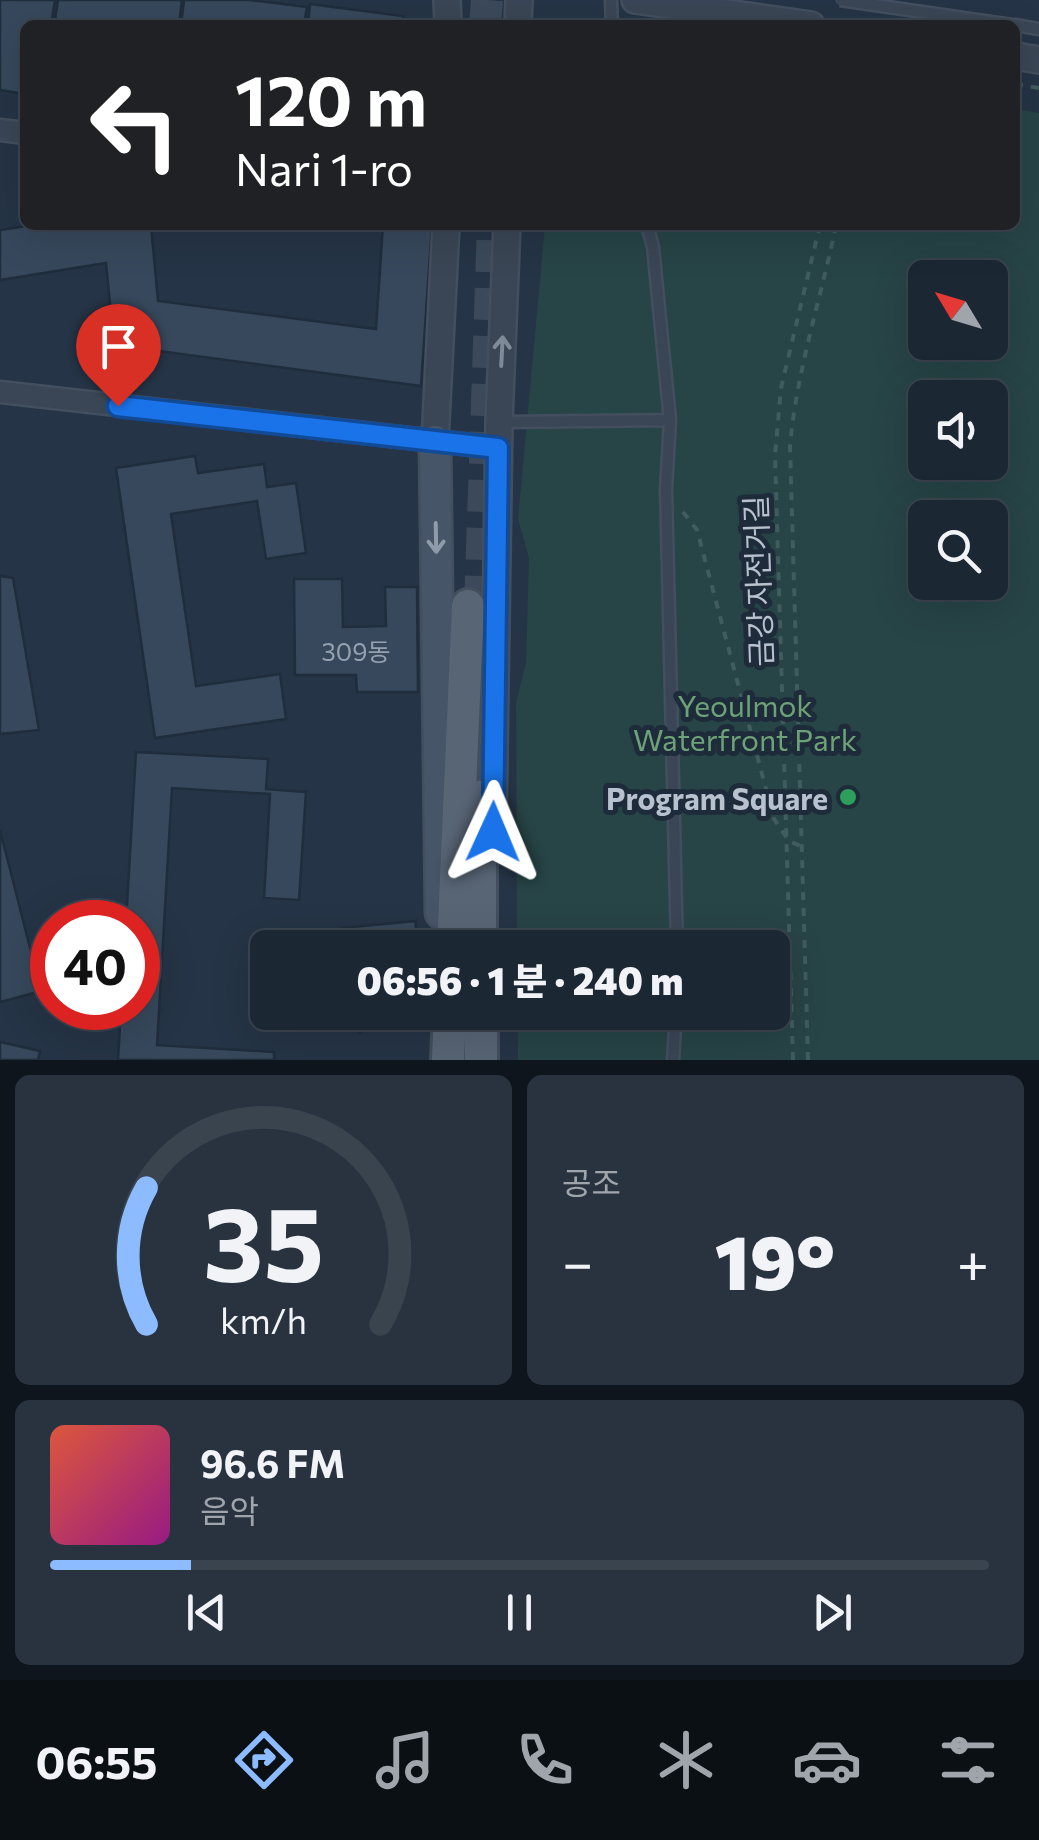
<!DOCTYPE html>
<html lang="ko">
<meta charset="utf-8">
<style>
:root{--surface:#1c2734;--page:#293340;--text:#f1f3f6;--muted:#a0a5ac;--line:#3a444f;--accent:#8cbbff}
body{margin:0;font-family:Commissioner,"Noto Sans KR",sans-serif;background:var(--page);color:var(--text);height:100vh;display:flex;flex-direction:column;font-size:38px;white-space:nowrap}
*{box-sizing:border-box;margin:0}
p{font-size:32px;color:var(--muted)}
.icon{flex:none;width:55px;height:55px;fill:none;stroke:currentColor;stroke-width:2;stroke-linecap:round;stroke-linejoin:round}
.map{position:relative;height:1060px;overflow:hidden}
.sheet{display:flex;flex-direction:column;gap:15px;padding:15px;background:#0f151d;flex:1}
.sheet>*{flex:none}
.banner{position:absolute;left:20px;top:20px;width:1000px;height:210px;border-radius:15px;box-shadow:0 10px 40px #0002,0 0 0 2px var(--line);background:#202124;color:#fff;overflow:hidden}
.needle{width:65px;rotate:308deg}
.fabs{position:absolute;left:908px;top:260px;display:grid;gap:20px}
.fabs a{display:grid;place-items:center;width:100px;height:100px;border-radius:15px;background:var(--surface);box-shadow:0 10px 40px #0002,0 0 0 2px var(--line);font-size:50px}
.speed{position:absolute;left:30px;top:900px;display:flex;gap:20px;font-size:50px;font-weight:700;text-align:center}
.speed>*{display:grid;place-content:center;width:130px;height:130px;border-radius:50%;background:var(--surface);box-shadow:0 10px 40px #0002,0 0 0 2px var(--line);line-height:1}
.speed .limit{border:15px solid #d22;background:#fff;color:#111}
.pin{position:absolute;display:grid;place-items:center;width:85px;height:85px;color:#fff;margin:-102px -42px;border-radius:50% 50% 50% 0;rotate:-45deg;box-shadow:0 0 10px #0007}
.pin .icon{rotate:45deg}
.me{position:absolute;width:110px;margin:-55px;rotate:1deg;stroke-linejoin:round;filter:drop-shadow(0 0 8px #0008)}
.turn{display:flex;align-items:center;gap:35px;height:210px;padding:0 50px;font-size:45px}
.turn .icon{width:130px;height:130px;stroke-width:2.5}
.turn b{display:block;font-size:70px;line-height:85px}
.big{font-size:75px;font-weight:800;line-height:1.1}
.sheet .widget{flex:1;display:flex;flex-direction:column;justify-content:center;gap:15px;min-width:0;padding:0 35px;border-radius:15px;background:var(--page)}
.sheet .dial{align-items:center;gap:0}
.dial svg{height:260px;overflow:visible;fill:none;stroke:var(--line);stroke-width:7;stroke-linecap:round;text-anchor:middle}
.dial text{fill:var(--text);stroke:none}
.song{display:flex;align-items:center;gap:30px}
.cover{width:120px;height:120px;border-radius:15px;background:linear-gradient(135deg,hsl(10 70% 55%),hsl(310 70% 35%))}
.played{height:10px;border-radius:5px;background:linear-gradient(90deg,var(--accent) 15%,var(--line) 15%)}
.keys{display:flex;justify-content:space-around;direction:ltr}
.heat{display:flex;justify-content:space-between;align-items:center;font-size:55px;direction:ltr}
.sheet .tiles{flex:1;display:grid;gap:15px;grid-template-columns:1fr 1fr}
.widget:last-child{grid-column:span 2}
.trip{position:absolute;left:250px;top:930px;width:540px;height:100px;border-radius:15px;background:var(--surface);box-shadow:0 10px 40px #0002,0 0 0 2px var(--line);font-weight:800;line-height:100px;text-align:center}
.menu{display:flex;height:160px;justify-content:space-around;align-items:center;background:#0b1015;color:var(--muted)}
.menu .icon{width:70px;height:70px}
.menu .selected{color:var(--accent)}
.menu b{font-size:45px;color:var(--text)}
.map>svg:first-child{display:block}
</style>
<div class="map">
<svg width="1039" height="1060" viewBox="0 0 1039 1060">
<rect width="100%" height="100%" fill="#253446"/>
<path fill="#274446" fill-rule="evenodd" d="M1015,109L1039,113V1060H518V1013L772,1012V948H517L516,703L526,662L529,558L518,519L545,225H1015ZM925,278H990V342H925ZM925,398H990V462H925ZM925,518H990V582H925Z"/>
<path fill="#37485c" stroke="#202d3c" stroke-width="2.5" d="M0,0H55L51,25H25V94L0,90Z
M58,0H182L179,25H80L55,19Z
M184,0H250L307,7L304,25H181Z
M310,4L402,16L412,25H308Z
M34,225H151L158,301L376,329L383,225H432L421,386L114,345L106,263L0,280V230Z
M195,456L198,473L264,464L267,487L296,483L306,553L266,559L257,501L171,514L196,686L280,674L286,719L155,738L116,468Z
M0,576L13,578L39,730L0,734Z
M294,579H342L343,627L386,626L385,587H417L418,692H357L356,675H295Z
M136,752L268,759L266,789L306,792L299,900L264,898L270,794L172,788L157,1045L274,1052V1060H118L121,1008H138V922H126Z
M0,830L41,991L0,1002Z
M416,921L415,948H339L342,928Z
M289,1012H328L291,1022Z
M339,1012H381L360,1033Z
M0,1042L40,1051L38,1060H0Z"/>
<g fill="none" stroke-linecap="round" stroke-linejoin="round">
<path stroke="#3b495a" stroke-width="32" stroke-dasharray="32 16" stroke-linecap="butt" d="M485,25L487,0
M480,608L493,225"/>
<g stroke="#434f5e" stroke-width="15">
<path id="service" d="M611,0L612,25
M1015,25L1039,29
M647,225L653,247L670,420L666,489L677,948
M500,422L670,420
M673,1060L676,1012"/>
</g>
<g stroke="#434f5e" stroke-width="25">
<path id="minor" d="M0,130L25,133
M0,392L498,448"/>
</g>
<g stroke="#434f5e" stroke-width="30">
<path id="tertiary" d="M447,0L448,25
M635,0L811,25
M518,25L519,0
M1015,56L1039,60
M435,441L446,225
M493,820L499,422L507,225"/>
</g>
<g stroke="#434f5e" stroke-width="35">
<path id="secondary" d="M435,441L441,913"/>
</g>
<g stroke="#434f5e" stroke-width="38">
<path id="primary" d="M480,797V948
M453,948L468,606
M481,1012V1060
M448,1060L450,1012"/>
</g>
<path stroke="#415c5e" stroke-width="4" stroke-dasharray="8 8" stroke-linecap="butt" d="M1015,84L1039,88
M683,512L697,530L774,819L789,841L805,848
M793,1060L775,455L781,388L820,225
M808,1060L790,447C796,372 821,299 836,225"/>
<use href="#service" stroke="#3a4655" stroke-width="10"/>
<use href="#minor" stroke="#3a4655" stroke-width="20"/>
<use href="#tertiary" stroke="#3a4655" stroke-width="25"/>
<use href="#secondary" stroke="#475568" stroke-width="30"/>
<use href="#primary" stroke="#586575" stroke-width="32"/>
<g stroke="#434f5e" stroke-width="15" stroke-linecap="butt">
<path id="service-bridge" d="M840,0L1012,25"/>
</g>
<use href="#service-bridge" stroke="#3a4655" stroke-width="10"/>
</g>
<defs><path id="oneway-shaft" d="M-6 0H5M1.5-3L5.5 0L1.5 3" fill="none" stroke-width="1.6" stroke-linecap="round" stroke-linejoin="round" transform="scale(2.5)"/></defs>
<use stroke="#7f8a98" href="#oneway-shaft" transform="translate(502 351) rotate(-87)"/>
<use stroke="#909baa" href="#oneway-shaft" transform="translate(436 538) rotate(89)"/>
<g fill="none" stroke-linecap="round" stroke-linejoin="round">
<g stroke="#114b97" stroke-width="25">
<path id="route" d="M118,406L498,448L493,832"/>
</g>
<use href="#route" stroke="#1a73e8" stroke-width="18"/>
</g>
<circle fill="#2e9e5b" stroke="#1e2b3a" stroke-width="4" cx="848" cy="797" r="10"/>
<g text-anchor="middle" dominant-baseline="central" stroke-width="10" stroke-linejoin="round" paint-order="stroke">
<g font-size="25" fill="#96a1b0">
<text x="356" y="651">309동</text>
</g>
<g font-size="30" fill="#b8c1ce" stroke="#1e2b3a">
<text transform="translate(757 581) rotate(-92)">금강 자전거길</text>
</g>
<g font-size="30" fill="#6da177" stroke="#1e2b3a">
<text x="745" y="704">Yeoulmok<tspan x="745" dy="34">Waterfront Park</tspan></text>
</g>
<g font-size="30" font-weight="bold" fill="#b8c1ce" stroke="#1e2b3a" text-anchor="end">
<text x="828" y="797">Program Square</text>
</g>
</g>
</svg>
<div class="fabs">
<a><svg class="needle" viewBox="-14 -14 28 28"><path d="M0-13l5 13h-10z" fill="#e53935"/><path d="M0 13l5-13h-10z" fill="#a0a5ac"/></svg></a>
<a><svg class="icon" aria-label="sound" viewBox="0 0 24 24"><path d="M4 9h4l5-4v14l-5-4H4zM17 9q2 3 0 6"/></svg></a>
<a><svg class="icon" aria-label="search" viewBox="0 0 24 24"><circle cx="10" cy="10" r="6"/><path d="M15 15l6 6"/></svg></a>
</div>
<div class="speed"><div class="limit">40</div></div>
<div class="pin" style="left:118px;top:406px;background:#d93025"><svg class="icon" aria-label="arrive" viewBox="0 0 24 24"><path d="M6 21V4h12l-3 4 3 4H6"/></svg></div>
<svg class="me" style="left:493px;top:832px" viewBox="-20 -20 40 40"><path d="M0-17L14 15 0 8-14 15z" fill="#1a73e8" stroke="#fff" stroke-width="4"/></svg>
<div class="trip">06:56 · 1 분 · 240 m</div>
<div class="banner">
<div class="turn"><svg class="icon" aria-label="left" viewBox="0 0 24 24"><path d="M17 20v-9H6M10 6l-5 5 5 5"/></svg><div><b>120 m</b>Nari 1-ro</div></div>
</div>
</div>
<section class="sheet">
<div class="tiles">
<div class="widget dial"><svg viewBox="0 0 100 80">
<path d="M14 69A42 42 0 1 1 86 69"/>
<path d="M14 69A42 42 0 0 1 14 27" stroke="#8cbbff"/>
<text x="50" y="56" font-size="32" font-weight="700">35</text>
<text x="50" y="72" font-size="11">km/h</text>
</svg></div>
<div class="widget"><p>공조</p>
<div class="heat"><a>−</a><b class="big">19°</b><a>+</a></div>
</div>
<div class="widget">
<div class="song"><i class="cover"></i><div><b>96.6 FM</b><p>음악</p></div></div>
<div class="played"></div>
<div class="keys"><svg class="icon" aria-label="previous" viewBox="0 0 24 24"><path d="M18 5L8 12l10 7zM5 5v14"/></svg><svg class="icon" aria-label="pause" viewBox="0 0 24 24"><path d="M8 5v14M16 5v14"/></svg><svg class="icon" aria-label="next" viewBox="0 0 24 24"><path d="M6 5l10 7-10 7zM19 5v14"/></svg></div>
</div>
</div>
</section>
<nav class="menu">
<b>06:55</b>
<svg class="icon selected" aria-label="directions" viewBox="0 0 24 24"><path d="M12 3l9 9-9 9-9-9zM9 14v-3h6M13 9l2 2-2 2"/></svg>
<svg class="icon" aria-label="music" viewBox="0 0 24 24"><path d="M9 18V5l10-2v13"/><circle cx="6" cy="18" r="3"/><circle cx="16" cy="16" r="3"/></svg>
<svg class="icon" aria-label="phone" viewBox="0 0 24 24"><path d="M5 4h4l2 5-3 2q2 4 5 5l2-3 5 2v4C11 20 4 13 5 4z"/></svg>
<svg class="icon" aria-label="climate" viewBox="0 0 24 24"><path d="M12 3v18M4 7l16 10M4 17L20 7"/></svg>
<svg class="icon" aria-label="car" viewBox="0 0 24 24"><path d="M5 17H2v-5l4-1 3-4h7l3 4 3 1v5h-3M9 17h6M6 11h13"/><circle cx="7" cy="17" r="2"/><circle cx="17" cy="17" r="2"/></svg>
<svg class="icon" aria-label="filters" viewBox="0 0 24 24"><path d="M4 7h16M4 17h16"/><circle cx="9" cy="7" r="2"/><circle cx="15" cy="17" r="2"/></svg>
</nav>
